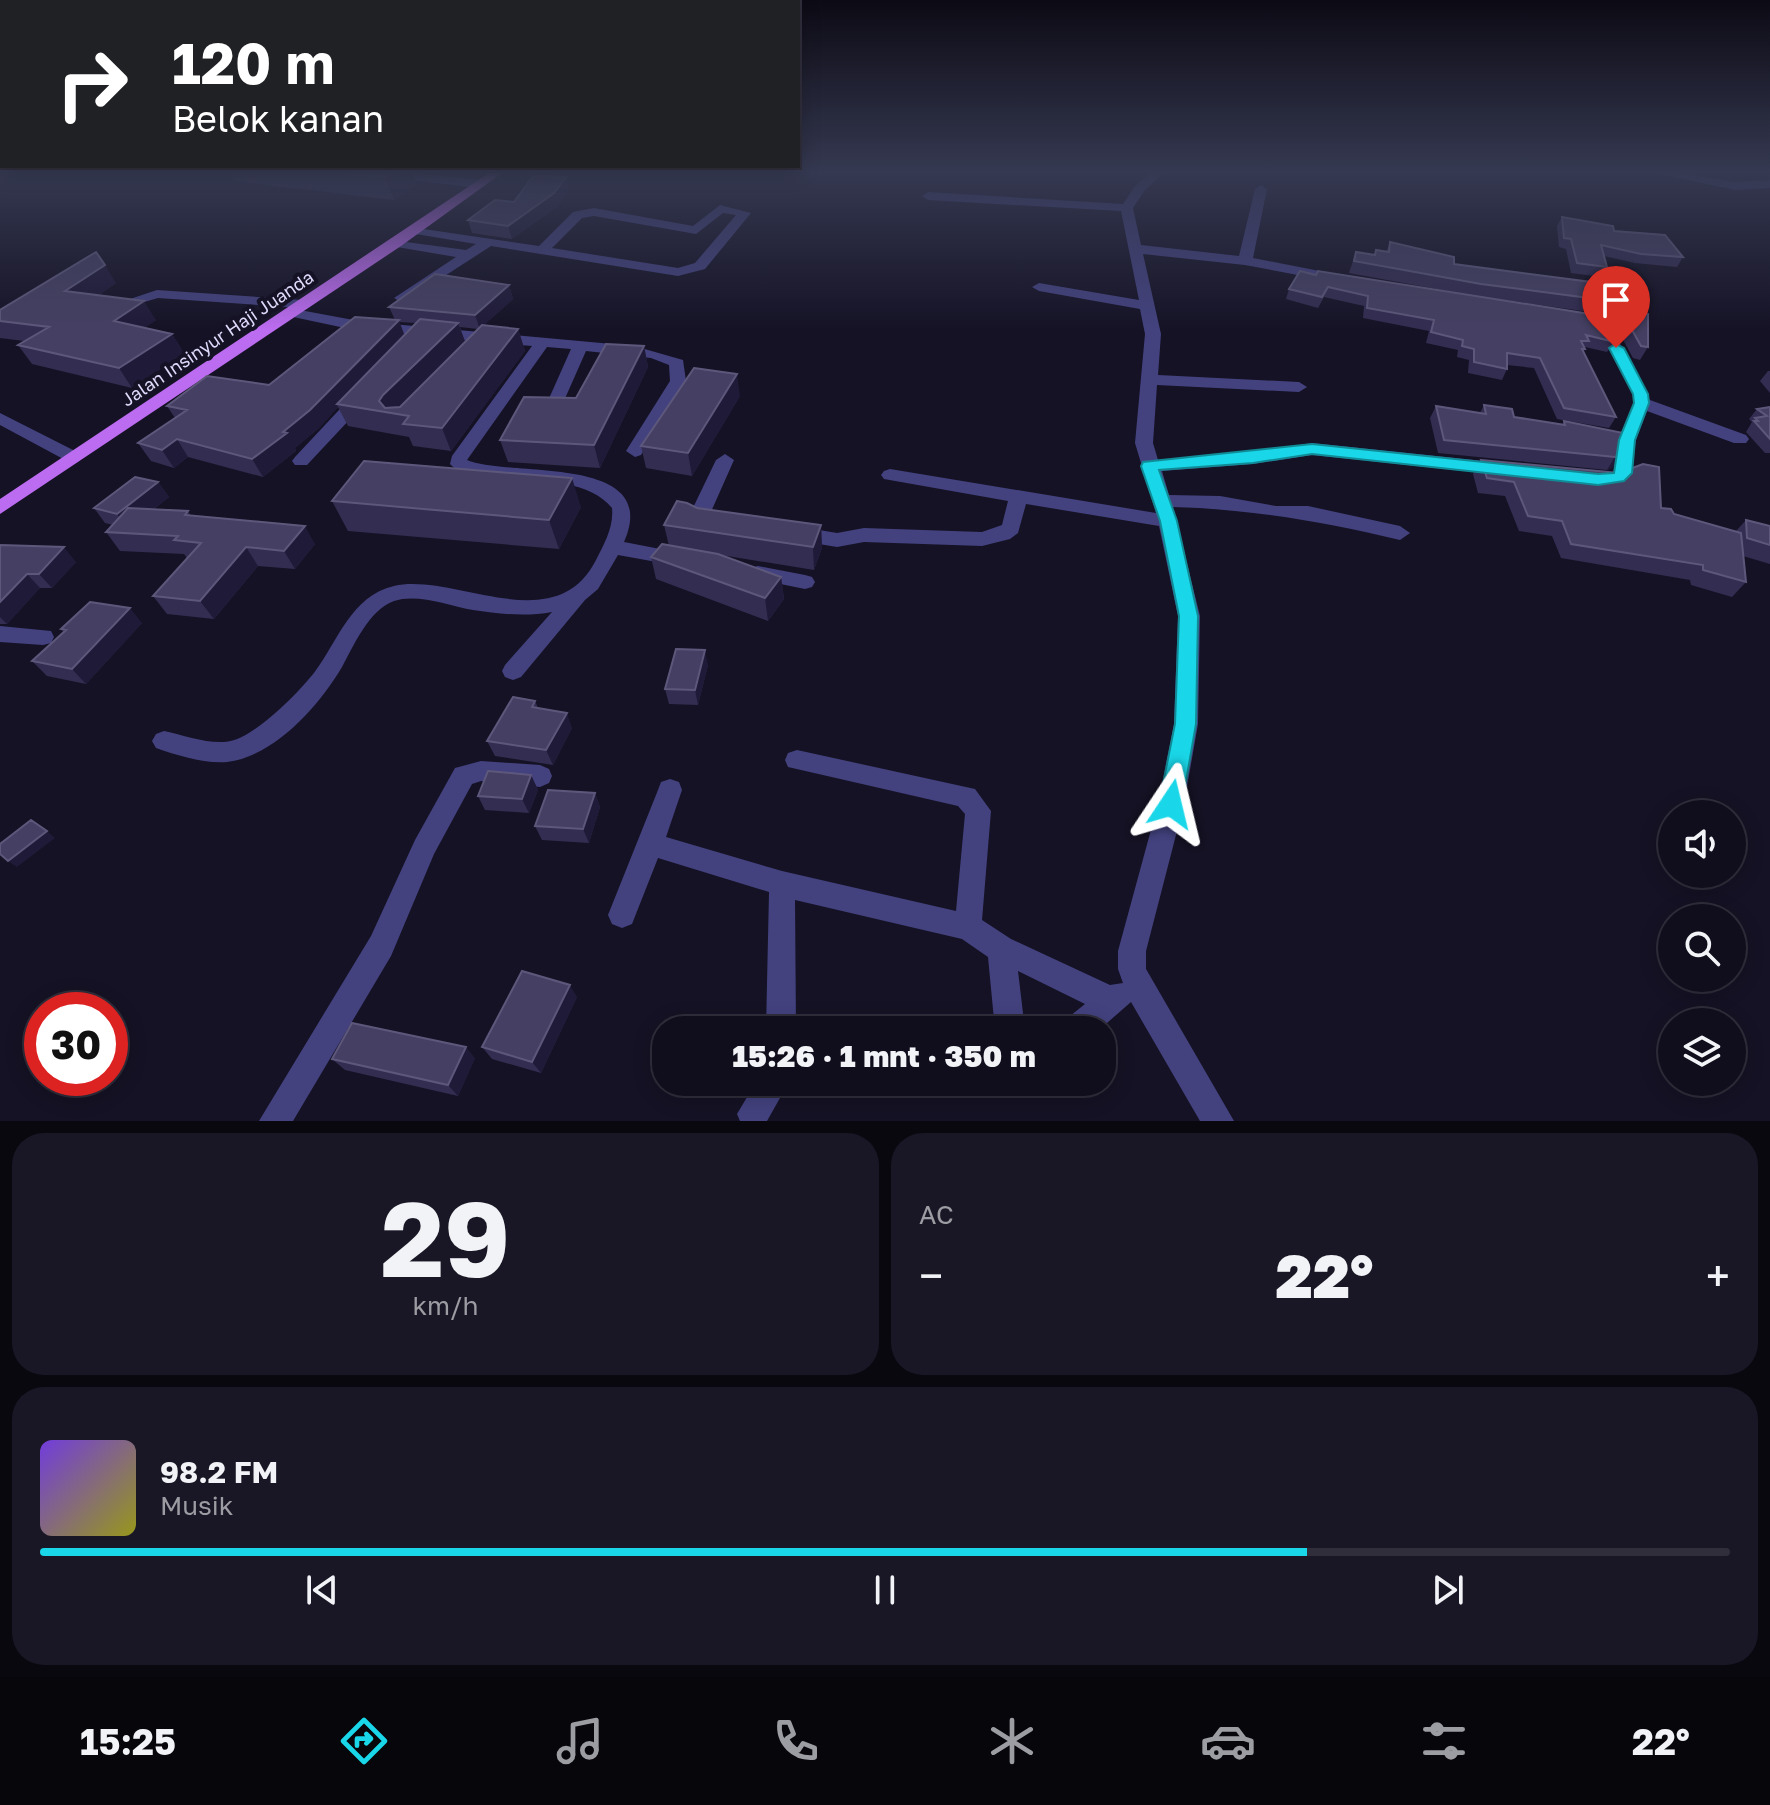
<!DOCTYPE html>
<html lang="id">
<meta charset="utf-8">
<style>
:root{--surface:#100e1c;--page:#191725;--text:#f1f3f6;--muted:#9c9ca3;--line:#302e3b;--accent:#19d7e8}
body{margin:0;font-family:"Golos Text",sans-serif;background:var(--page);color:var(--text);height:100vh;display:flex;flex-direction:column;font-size:30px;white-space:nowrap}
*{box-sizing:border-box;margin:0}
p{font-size:26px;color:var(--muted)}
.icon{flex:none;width:44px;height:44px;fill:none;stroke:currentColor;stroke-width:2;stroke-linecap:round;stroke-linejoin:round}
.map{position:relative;height:1121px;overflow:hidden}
.panel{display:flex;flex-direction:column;gap:12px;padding:12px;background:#09080f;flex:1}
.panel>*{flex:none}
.guide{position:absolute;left:0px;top:0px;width:800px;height:168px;box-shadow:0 4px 20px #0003,0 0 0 2px var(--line);background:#202124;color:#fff;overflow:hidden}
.controls{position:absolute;left:1658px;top:800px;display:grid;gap:16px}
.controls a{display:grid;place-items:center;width:88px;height:88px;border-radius:50%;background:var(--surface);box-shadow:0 4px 20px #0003,0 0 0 2px var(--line);font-size:40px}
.speed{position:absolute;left:24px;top:992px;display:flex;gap:16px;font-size:40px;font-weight:700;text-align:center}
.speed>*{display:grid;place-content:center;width:104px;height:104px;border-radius:50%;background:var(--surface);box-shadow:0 4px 20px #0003,0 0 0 2px var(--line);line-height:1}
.speed .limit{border:12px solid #d22;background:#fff;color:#111}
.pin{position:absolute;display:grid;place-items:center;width:68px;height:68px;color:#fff;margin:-82px -34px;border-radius:50% 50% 50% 0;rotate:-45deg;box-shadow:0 0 8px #0007}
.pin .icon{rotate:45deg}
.me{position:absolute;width:88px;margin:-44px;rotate:10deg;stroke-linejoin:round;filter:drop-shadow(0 0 6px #0008)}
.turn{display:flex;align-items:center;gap:28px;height:168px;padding:0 40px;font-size:36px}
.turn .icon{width:104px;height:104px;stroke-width:2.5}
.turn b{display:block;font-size:56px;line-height:68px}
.big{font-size:60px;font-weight:800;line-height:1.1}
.panel .card{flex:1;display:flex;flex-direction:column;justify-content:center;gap:12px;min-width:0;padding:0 28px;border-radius:32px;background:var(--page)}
.panel .dial{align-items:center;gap:0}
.dial b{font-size:104px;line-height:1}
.song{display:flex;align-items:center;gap:24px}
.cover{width:96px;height:96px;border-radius:12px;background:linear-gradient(135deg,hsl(260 70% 55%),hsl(60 70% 35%))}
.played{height:8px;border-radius:4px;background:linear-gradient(90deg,var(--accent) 75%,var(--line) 75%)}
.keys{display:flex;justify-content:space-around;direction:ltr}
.heat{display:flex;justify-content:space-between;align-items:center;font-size:44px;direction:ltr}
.panel .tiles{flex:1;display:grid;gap:12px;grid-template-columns:1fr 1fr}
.card:last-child{grid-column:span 2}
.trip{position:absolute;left:652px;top:1016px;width:464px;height:80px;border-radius:32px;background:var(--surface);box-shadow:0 4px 20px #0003,0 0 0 2px var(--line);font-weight:800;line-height:80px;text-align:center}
.dock{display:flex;height:128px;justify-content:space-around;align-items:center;background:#06060b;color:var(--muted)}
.dock .icon{width:56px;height:56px}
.dock .active{color:var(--accent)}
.dock b{font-size:36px;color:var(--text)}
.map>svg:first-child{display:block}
</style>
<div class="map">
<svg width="1770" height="1121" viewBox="0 0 1770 1121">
<rect width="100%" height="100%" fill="#151225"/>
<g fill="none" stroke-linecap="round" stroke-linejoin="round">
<path fill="#43427f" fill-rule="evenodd" d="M379,173H413L479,180L485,184L479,188L385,177Z
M1150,173H1163L1144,191L1133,208L1141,245L1239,256L1255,189L1261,185L1267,189L1253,258L1340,275L1347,279L1340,283L1245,265L1143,254L1161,334L1158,375L1299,382L1307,387L1299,392L1157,385L1153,443L1158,460L1253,452L1312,443L1503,463L1512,469L1503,475L1312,455L1253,464L1162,471L1169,495L1220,496L1276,506H1308L1400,526L1410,533L1400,540C1325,522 1250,509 1173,507L1200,616L1198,724L1184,804L1146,951V969L1234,1121H1200L1131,1002L1099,1030H1060L1065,1020L1085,1004L1018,971L1025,1030H995L988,957L962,939L795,900L796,1030H766L769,892L658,858L632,924L622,928L612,924L608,915L658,790L661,782L670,779L679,782L682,790L666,837L782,871L956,911L965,814L958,806L788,767L785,760L788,753L797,750L975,789L991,811L982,920L1011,939L1110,985L1123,983L1118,969V951L1158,804L1174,724L1178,616L1159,526L1026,504L1018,533L1010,539L982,546L864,542L837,547L795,540L785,533L795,526L837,533L864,528L982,532L1002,525L1008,501L884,479L881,475L884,471L890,469L1156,513L1135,443L1145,334L1140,309L1039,291L1032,287L1039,283L1139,300L1121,211L928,200L922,196L928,192L1123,204L1135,186Z
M1655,173H1680L1735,182L1770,180V188L1735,190Z
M720,205L751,213L705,269L678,276L491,246L406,301L401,302L394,298L456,257L391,246V240L466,250L476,244L410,233V227L539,246L573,212L594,208L693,226ZM723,213L736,215L695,263L678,268L552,248L582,218L594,216L696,234Z
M157,290L302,300L309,304L302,308L158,298L110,312L103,308Z
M289,308L359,321L634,346L683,360L686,381L641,455L635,457L626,451L670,381L669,365L651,358L586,351L559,412L551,417L543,412L571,349L547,347L467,460C508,478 663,453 624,542L686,554L689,559L686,564L679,566L618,555L598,589L585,600L521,677L513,680L505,677L502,671L505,665L552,612C526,617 499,614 473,610C450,606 417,593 394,601C369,610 354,645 342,667C319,706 275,756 227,762C205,764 176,755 156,748L152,741L156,734L164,731C183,735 204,743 224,742C240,741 254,730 267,720C284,706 300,690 314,673C338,641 351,596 394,586C454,572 555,641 596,560C604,544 614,527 612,508C576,463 475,492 450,464L452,456L532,346L359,331L284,315L282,312Z
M1577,312L1600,316L1609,323L1650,400L1746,435L1749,439L1746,443H1734L1647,411L1636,440L1630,477L1619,484L1597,483L1594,479L1597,475L1615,471L1618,440L1634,403L1633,394L1598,329L1570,316Z
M360,393L366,394L368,398L366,402L307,465H295L292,461L295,457L354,394Z
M0,413L79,453L82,457L79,461H67L0,425Z
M725,454L734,460L710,514L722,523L712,530L695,526L690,514L716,460Z
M758,566L805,575L812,577L815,582L812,587L805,589L751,578L748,573L751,568Z
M0,626L51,631L54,637L51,643L43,645L0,642Z
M481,761L540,765L549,769L552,776L549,783L540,787L481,781L472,784L434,854L391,956L293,1121H259L371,936L415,840L455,768Z
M756,1082H789L767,1121H740L737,1114Z"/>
<path fill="#bc6cf0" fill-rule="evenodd" d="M489,173H502L401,246L0,514V499Z"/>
</g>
<path fill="#332d51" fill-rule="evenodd" d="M230,173H412L416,184L394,200L234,181Z
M566,177L569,189L558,206L512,239L472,233L468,220L514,202Z
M1562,217L1614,231L1683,257L1677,267L1635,263L1604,256L1607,267L1602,277L1571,273L1566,249L1559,247L1557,226Z
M1390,242L1454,264L1604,300L1597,313L1475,296L1349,273L1356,252L1374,255L1376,250L1386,252Z
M1300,271L1614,342L1607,352L1585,347L1584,352L1616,417L1609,428L1557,419L1534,368L1507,365V369L1502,380L1468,373L1469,360L1457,357L1458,350L1426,343L1429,331L1363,318L1364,306L1324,297L1318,308L1286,299L1289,289Z
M116,283L99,295L156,320L144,328L172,334L184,353L132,388L32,364L18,345L24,341L0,338V310Z
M509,285L513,299L484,325L518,329L525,351L451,451L413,446L409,437L348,426L338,407L319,428L295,448L296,451L263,477L188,457L174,468L151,461L138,443L175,418L167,406L269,385L395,320L389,307ZM399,322L416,323L404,335ZM460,327L478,329L465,342Z
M1615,306L1648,314V347L1640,360L1633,358L1615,325L1608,319Z
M644,346L648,367L600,468L508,462L500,440L576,398Z
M1768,371H1770V393L1760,381Z
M740,396L692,476L646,468L641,446Z
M1484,405L1514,417L1562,425L1564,421L1621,455L1612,468L1607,470L1438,453L1430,418L1436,406L1480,413Z
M1770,407V453H1765L1746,432L1752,422L1749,419L1757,409Z
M1481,460L1661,508L1674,514L1736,531L1746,520L1770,526V564L1743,556L1746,582L1732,597L1691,585L1690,580L1561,558L1552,536L1519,531L1505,496L1478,493L1473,474Z
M158,482L169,497L154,509L188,511L190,515L315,544L295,569L258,566L214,619L167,614L153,596L187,558L184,554L120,551L106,532L113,525L105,523L94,508Z
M332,501L581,507L559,549L348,531Z
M697,508L821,525L822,548L814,570L721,555L781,577L784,599L768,621L656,579L651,557L669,546L664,525Z
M0,545L76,562L52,588H40L7,624H0Z
M142,623L86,684L47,676L32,661L64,632L61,629Z
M708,665L698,705L669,704L665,689Z
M535,701L538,708L572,728L553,765L495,756L487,741Z
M531,775L538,790L529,813L485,810L478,796Z
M595,793L600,807L589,843L542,840L535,826Z
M577,997L541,1073L492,1059L482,1047Z
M475,1058L458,1096L345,1070L332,1059Z"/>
<path fill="#1f1a38" d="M392,173H412L416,184L394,200L385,177Z
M566,177L569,189L558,206L512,239L508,226Z
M105,265L116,283L78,310L65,291Z
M509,285L513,299L480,329L475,315Z
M144,301L156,320L126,341L114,321Z
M399,320L405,337L337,404L338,407L319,428L295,448L296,451L263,477L252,459Z
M458,323L466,344L396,414L384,412L379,401L383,395Z
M518,329L525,351L451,451L442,428Z
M172,334L184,353L132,388L119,368Z
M644,346L648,367L600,468L594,445Z
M737,374L740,396L692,476L688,453Z
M177,439L188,457L174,468L162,450Z
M1621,455L1612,468L1607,470L1615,457Z
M572,478L581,507L559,549L549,520Z
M158,482L169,497L128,529L117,514Z
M821,525L822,548L814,570L813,547Z
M305,526L315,544L295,569L284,551Z
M64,547L76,562L52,588L39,574Z
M246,547L258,566L214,619L200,601Z
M27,574L40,588L7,624L0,617V602Z
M781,577L784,599L768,621L765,598Z
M130,608L142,623L86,684L72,669Z
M705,650L708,665L698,705L695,690Z
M567,713L572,728L553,765L546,750Z
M531,775L538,790L529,813L522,799Z
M595,793L600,807L589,843L583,829Z
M47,831L55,838L17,867L8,861Z
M570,985L577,997L541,1073L532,1062Z
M466,1047L475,1058L458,1096L448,1085Z"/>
<path fill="#454063" stroke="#5d587b" stroke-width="2" d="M345,173H392L385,177Z
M533,176L566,177L554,193L508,226L468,220L495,200L514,202Z
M1562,217L1613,226L1614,231L1665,235L1683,257L1641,254L1601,245L1607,267L1577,263L1571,239L1564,238Z
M1390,242L1454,257V264L1599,283L1604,300L1481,284L1354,261L1356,252L1375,255L1376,250L1389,252Z
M96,252L105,265L65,291L144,301L114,321L172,334L119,368L18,345L49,327L0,321V310Z
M1300,271L1316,275L1318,271L1596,315L1614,342L1586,335L1589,341H1581L1585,349H1582L1616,417L1564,408L1540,358L1507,353V369L1474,362V349L1462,346L1463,340L1431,332L1434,320L1367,308L1368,296L1328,287L1322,297L1289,289Z
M435,274L509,285L475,315L389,307Z
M1615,306L1648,314V347L1641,346L1622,312Z
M355,317L399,320L310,410L283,432L287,433L252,459L177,439L162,450L138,443L187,410L167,406L207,376L269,385Z
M420,319L458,323L383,395L379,401L385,408L400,407L482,325L518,329L442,428L403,424L409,416L337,404Z
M606,344L644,346L594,445L500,440L524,397L576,398Z
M694,368L737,374L688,453L641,446Z
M1484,405L1512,409L1514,417L1565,425L1564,421L1623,433L1621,455L1615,457L1444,440L1436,406L1486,414Z
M1770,407V439L1754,421H1758L1755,418L1767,416L1757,409Z
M1481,460L1619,473L1643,464L1659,467L1661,508L1671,509L1674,514L1741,533L1746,582L1703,570V565L1571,544L1562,521L1528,516L1514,482L1487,478Z
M364,461L572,478L549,520L332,501Z
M135,477L158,482L117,514L94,508Z
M677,501L687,503L697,508L821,525L813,547L664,525Z
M128,508L188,511L185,515L305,526L284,551L246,547L200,601L153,596L201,543L174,540L178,536L106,532Z
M1746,520L1770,526V545L1747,538Z
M662,544L718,554L781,577L765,598L651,557Z
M0,545L64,547L39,574H27L0,602Z
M90,602L130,608L72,669L32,661L66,630L61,629Z
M676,649L705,650L695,690L665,689Z
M513,697L535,701L532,707L567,713L546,750L487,741Z
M488,771L531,775L522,799L478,796Z
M548,790L595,793L583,829L535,826Z
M31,820L47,831L8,861L0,854V844Z
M522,971L570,985L532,1062L482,1047Z
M352,1023L466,1047L448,1085L332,1059Z"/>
<linearGradient id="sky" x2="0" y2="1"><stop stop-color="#0c0a14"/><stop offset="0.52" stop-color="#353951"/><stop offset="1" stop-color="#353951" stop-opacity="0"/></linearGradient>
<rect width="1770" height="330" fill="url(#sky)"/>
<path fill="#19d7e8" stroke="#108c97" stroke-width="2" d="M1616,344L1624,348L1648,394L1649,403L1635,440L1632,473L1624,481L1598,485L1312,454L1253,463L1159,470L1177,521L1198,616L1196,724L1182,804L1179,811L1171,814L1163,811L1159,804L1175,724L1179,616L1160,521L1141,466L1143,462L1312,444L1598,474L1614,473L1619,440L1634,403L1633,394L1609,348Z"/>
<g text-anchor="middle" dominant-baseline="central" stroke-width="8" stroke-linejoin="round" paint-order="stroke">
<g font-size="18" fill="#dddafb" stroke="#151225">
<text transform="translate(217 338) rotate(-34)">Jalan Insinyur Haji Juanda</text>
</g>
</g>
</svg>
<div class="controls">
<a><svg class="icon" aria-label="sound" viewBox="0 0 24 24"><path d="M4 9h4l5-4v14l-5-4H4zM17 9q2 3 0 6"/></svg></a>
<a><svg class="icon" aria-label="search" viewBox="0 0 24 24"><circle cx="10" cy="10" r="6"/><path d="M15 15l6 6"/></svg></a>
<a><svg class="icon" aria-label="layers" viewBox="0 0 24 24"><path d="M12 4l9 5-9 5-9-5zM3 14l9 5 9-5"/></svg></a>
</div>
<div class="speed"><div class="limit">30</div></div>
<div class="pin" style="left:1616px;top:348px;background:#d93025"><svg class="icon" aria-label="arrive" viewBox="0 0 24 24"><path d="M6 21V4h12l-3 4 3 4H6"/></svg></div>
<svg class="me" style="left:1171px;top:804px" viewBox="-20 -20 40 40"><path d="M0-17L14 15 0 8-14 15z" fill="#19d7e8" stroke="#fff" stroke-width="4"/></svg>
<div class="trip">15:26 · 1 mnt · 350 m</div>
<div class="guide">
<div class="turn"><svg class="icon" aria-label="right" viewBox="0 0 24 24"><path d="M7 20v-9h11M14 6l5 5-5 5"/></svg><div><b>120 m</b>Belok kanan</div></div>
</div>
</div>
<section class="panel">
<div class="tiles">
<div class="card dial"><b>29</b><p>km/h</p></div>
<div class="card"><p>AC</p>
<div class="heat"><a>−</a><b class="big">22°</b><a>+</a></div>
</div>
<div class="card">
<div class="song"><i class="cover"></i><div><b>98.2 FM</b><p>Musik</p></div></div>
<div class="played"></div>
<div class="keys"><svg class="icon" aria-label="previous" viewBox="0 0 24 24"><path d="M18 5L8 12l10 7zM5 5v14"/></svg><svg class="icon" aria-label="pause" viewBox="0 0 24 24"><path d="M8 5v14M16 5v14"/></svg><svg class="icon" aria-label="next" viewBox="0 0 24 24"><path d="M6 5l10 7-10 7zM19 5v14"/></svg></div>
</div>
</div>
</section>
<nav class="dock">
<b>15:25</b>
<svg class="icon active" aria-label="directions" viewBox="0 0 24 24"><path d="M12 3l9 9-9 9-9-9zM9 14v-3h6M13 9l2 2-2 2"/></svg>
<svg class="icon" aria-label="music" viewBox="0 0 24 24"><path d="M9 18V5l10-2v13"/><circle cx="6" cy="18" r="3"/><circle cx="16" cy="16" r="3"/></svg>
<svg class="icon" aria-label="phone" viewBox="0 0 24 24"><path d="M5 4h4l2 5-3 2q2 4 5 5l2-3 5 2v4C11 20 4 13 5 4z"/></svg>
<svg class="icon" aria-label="climate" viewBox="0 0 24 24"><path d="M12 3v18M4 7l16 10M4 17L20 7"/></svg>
<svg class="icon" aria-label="car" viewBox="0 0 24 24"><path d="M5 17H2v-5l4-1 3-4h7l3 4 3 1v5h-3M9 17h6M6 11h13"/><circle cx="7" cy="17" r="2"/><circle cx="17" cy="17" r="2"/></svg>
<svg class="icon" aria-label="filters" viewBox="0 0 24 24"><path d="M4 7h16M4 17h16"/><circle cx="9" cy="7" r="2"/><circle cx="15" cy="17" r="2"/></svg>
<b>22°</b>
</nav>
